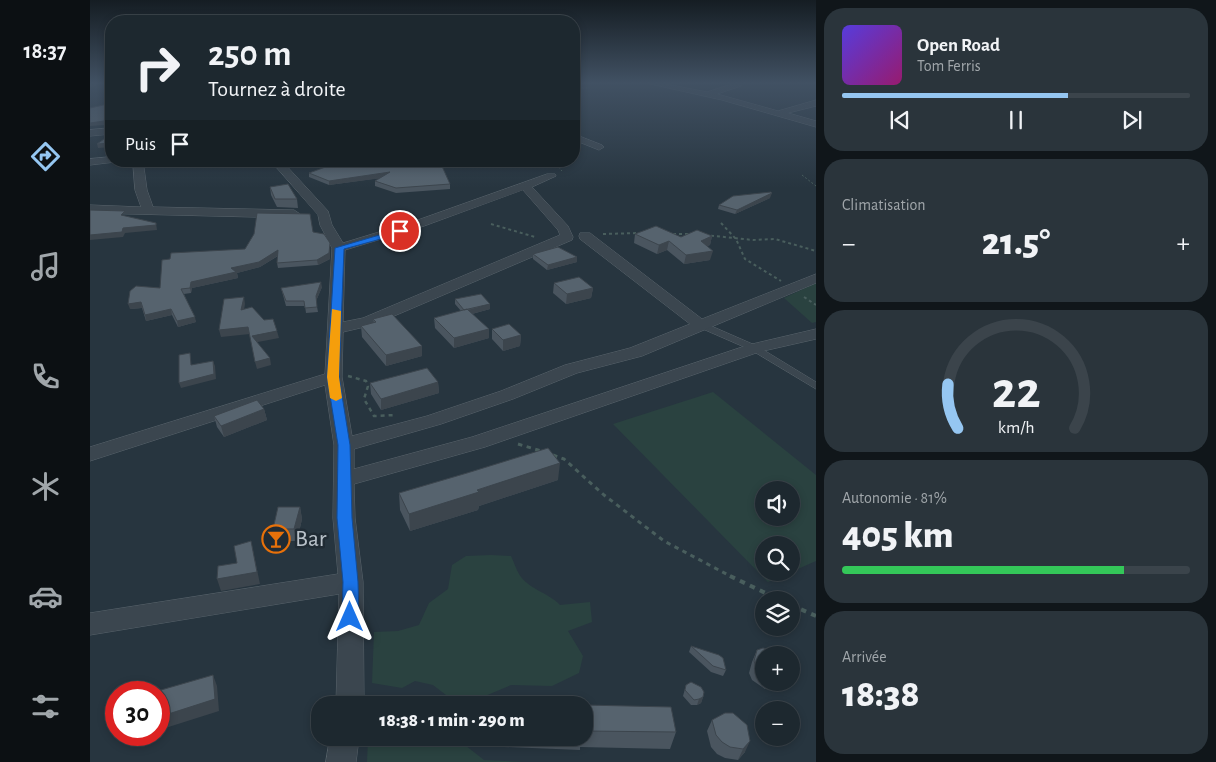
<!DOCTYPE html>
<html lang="fr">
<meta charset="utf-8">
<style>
:root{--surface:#1d282f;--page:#2a343b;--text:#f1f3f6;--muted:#a0a6aa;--line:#3b444b;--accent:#95c6f1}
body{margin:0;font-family:"Alegreya Sans",sans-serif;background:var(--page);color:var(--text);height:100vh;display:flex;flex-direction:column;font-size:19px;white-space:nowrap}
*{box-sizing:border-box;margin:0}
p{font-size:16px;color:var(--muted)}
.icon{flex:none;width:28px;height:28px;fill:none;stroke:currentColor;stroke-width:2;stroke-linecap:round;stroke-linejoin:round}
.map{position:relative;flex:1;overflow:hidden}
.panel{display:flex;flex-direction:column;gap:8px;padding:8px;background:#10161a;width:400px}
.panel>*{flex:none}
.banner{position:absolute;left:15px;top:15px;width:475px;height:152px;border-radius:20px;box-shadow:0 2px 8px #0003,0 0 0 1px var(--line);background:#1d282f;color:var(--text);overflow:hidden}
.fabs{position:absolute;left:665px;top:481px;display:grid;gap:10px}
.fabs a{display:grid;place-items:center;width:45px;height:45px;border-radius:50%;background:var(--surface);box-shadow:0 2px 8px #0003,0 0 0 1px var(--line);font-size:25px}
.speed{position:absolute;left:15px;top:681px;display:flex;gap:10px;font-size:25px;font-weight:700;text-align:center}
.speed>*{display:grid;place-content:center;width:65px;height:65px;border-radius:50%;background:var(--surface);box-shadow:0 2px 8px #0003,0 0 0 1px var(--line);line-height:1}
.speed .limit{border:8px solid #d22;background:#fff;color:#111}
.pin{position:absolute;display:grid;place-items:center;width:42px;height:42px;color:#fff;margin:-21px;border:2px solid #fff;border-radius:50%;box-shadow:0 1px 5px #0007}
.me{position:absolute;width:55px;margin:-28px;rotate:0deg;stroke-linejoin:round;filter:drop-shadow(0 0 4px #0008)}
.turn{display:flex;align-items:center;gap:18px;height:105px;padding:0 20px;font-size:22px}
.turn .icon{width:65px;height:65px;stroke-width:2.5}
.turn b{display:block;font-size:35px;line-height:42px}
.then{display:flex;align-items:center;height:48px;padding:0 20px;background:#0003;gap:10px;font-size:19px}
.big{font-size:38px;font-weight:800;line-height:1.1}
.panel .card{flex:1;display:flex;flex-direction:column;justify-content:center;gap:8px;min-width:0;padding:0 18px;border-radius:20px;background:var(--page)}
.panel .dial{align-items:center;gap:0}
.dial svg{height:130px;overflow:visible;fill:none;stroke:var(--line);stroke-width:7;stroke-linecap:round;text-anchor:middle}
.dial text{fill:var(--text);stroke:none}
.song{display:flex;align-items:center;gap:15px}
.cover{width:60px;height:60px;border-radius:8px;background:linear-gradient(135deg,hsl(250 70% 55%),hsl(320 70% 35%))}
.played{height:5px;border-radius:2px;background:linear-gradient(90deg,var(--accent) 65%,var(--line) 65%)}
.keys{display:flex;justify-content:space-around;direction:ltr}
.heat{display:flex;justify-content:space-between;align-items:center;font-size:28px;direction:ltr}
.charge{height:8px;border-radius:4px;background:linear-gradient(90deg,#34c759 81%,var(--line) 0)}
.trip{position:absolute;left:221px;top:696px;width:282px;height:50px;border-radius:20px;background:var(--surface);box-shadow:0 2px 8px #0003,0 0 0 1px var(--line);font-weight:800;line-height:50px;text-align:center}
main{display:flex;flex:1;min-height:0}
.tabs{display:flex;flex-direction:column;width:90px;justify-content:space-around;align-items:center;background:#0c1013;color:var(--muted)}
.tabs .icon{width:35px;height:35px}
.tabs .selected{color:var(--accent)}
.tabs b{font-size:22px;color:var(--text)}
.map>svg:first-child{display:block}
</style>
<main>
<nav class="tabs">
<b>18:37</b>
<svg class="icon selected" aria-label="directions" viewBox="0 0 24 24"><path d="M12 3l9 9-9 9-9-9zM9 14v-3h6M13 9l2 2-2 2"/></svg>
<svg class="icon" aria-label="music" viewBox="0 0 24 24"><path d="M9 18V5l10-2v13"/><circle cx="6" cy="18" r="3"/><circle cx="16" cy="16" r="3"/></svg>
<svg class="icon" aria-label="phone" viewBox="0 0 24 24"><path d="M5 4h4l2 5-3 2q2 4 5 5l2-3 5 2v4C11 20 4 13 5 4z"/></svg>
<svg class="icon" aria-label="climate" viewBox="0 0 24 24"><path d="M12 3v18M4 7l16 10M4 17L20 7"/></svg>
<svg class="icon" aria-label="car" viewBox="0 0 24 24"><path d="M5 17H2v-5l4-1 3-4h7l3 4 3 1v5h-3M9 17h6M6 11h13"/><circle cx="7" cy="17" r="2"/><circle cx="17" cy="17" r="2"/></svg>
<svg class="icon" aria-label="filters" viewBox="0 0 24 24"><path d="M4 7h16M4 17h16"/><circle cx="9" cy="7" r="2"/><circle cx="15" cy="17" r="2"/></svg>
</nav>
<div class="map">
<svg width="726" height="762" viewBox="0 0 726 762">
<rect width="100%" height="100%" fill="#27353f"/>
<path fill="#2a4240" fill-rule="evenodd" d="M726,283V322L722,323L694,298Z
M623,392L726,475V561L701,572V545H674V572L700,573L678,582L523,424ZM674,490H701V518H674Z
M401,555L421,556C424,562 426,569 429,574C438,589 459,593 470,605L500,602L502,622L478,631L493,656L489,673L462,686L421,685L374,705H369L343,685L325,681L312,688L282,683L284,632L308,631L329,625L339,603L358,589L362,565L376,556Z
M278,738H366L394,760L434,762H277Z"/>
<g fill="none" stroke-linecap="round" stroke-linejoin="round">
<g stroke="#59646c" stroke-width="1">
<path id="lane" d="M606,322H612L667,346L726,382V389L661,350L606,326L605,324Z"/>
</g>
<g stroke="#59646c" stroke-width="1">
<path id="street" d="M552,82H565L617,92L648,82H651V86L627,94L688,111L726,100V106L698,113L726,121V127L632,100Z
M21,128V134L0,136V130Z
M484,134L512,145L514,147L509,150L484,140Z
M21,157V161L25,162L0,165V159Z
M43,161H53L57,190L63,207L204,210L210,214L204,218L0,213V205L51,207L45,190Z
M181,161H192L238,211L242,225L253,243L325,221L457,174H465L466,176L442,187L478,226L483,237L482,240L283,325L253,332L252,377L262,436L337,416L411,391L475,365L540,348L600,324L490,239L489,236L490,233H500L612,319L726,274V283L552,356L487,373L423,399L351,424L264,449V469L382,437L658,345L726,329V339L669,352L395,447L264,484L265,518L273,582L274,705H246L249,594L0,635V613L248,574L243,518L244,445L235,385L0,461V447L235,374L242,248L230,225L228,215ZM433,190L468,230L470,235L273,318L253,322L255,250L334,226Z
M240,738H269L266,762H236Z"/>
</g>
<path stroke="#495e5d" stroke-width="1" stroke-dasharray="2 2" stroke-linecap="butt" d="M484,85L491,87
M484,88H497
M484,153L491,151
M463,161L472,171
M712,175L726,186"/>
<path stroke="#495e5d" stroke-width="2" stroke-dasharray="3 3" stroke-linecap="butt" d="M631,223L646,239L655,259L691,281
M401,224L445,237
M513,234L550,233
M583,234H600
M615,235L663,240L685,239L726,251
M714,297L726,305"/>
<path stroke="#495e5d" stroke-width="2.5" stroke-dasharray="4 4" stroke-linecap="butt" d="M258,376L276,381L278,386L274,399L284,416L306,415"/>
<path stroke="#495e5d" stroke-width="3" stroke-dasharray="4.5 4.5" stroke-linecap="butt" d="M428,444L451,451
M463,455L474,459L514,495L574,541L642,577"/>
<path stroke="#495e5d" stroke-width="4" stroke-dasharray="5.5 5.5" stroke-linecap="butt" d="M640,576L690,600
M701,605L726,616"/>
<use href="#lane" fill="#3b464f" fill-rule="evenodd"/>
<use href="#street" fill="#3b464f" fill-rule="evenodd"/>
</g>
<path fill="#4a555f" d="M247,161H343L360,184V189L306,193L285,186V181L290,178L239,185L219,177V173L247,163Z
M180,187L207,199L208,208L187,207L181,195Z
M680,198L645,214L628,209L629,205Z
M223,232L240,243V259L228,265L188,268L187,263L188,256L170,267L147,273L148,278L102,288L101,293L94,294L106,322L88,327L82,315L56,321L52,308L40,309L70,288L155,249Z
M545,234L591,237L622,236L620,245L617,246L620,260L594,264L577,250L567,254L544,243Z
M443,254L487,257V262L457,270L443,259Z
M464,283L503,288L501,298L476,304L463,293Z
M232,287L226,301L228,312L216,313L215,306H196L191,288Z
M365,299L400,309L382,314L399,338L364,348L345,328L344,318L371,311L365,304Z
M283,319L332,346V356L296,366L272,337L271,326L284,323Z
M402,329L431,335L430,346L413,351L402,339Z
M348,382L349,393L291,410L281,394L280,383Z
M174,409L177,420L134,437L127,427L124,416Z
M468,480L389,506L388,510L320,531L310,510L309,493Z
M210,507L212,519L207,541H185L183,529Z
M601,646L636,670L633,676L621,672L599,652Z
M667,650L674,655V682H692L688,687L675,689L662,680L659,673L662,662Z
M596,685L613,697L611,703L607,705H601L593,696Z
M495,705L586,732L580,749L490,747V750L392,746V738H495Z
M635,713L655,752L648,760L635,758L627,754L621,747L617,731L622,720Z"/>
<path fill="#3c454d" d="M4,82L6,86L0,87V84Z
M18,104L19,107L15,125L0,126V123Z
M21,143V147L8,148L7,144Z
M300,172V177L239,185V181Z
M682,193L680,198L645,214L647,210Z
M66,223L67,230L35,233L33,237L0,240V235L33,228Z
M622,236L620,245L609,250L611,241Z
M579,241L577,250L567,254L569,245Z
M240,243V259L228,265L227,260Z
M188,250L189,255L170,267L147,273L148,278L102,288L101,293L100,288L101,282Z
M623,251L620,260L594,264L596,255Z
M487,257V262L457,270L458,265Z
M231,282L232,287L226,301V296Z
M503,288L501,298L476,304L477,294Z
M154,297L155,304L153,316L151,310Z
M51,302L52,308L40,309L38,304Z
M400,304V309L374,316V311Z
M81,309L82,315L56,321L55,315Z
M105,317L106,322L88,327L87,321Z
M158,327L160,334L131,337L129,330Z
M399,329V338L364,348V338Z
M187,331L189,338L163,343L162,336Z
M431,335L430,346L413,351V340Z
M332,346V356L296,366V355Z
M180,358L181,365L167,369L165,362Z
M123,361L125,366L126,379L91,388L89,383Z
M348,382L349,393L291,410V399Z
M174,409L177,420L134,437L131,426Z
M470,463L468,480L389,506L388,510L320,531L319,514L387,490Z
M210,507L212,519L207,541L204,529Z
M161,541L170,584L131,591L127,579L167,572Z
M123,675L127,686L129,711L69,730V717Z
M613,697L611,703L607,705L609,699Z
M660,741L655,752L648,760L653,749Z"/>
<path fill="#56636e" stroke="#3c454d" d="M0,82H4L5,83L0,84Z
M18,104L14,121L0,123V108Z
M21,134V143L7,144Z
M252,161H343L351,164L360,184L306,188L285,181L300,172L239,181L219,173Z
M198,184L207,199H185L180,187Z
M681,192L682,193L647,210L629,205L643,196Z
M0,210L35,211L31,215L66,223V225L33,228L32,232L0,235Z
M167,213L220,214L223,232L234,234L240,243L239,253L227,260L187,263L188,250L169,262L141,268L146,272L101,282L100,288L91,289L105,317L87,321L81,309L55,315L51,302L38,304L40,291L46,286L70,288L72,260L80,259L81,253L155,249L164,234Z
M566,226L591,237L607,230L622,236L611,241L623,251L596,255L579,241L569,245L545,234Z
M468,247L487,257L458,265L443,254Z
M489,277L503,288L477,294L464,283Z
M231,282L226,296L227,307L215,308L214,301H196L191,288Z
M391,294L400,304L374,310L365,299Z
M154,297L151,310L162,307L174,320L183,319L187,331L162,336L180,358L165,362L158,327L129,330L134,299Z
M377,309L399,329L364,338L344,318Z
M302,314L332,346L296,355L271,326L286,322L283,319Z
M419,324L431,335L413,340L402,329Z
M100,353L101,365L123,361L124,374L89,383V355Z
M337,368L348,382L291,399L280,383Z
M167,400L174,409L131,426L124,416Z
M458,448L470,463L387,490L389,492L319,514L309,493L377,473Z
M188,507H210L204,529H183Z
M161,541L167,572L127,579L128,566L147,563L144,546Z
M601,646L629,655L633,658L636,670L623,666Z
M673,648L688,652L690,655H674V672L667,668L664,661L667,650Z
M123,675L125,699L69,717V692H64Z
M601,682L611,687L614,692L613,697L609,699L604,700L595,690L596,685Z
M393,699L490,703L491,705H393Z
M495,705L581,707L586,732L495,731Z
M635,713H643L657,725L660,741L653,749L640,747L632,742L626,735L622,720Z"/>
<linearGradient id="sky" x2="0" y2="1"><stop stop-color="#151d23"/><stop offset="0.44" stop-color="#415163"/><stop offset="1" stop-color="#415163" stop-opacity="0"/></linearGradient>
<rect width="726" height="188" fill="url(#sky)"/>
<path fill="#1a73e8" stroke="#114b97" d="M310,229H313V233L254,249L249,377L260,445L262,518L268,582L269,617L266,622L260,624L255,622L252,617L253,582L247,518L248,445L237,377L245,248Z"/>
<path fill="#f59e0b" d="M242,309L251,311L249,377L252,398L246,401L240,398L237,377Z"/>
<defs>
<g id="bar-ring" transform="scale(1.4375)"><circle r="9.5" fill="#202b34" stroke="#e8710a" stroke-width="1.5"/><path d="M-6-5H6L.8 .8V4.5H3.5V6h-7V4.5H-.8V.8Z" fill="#e8710a"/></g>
</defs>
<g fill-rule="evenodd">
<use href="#bar-ring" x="186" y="539"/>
</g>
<g text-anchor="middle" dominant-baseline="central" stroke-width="5" stroke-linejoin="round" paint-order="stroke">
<g font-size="24" fill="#b8c1c9" stroke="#202b34" text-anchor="start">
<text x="205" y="539">Bar</text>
</g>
</g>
</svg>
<div class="fabs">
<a><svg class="icon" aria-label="sound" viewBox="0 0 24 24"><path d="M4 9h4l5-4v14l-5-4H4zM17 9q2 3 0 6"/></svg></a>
<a><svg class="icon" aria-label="search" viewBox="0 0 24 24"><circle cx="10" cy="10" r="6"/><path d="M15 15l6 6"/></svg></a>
<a><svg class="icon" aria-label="layers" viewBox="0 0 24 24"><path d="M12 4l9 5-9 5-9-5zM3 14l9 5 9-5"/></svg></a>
<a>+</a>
<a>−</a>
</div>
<div class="speed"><div class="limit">30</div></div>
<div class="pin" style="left:310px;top:231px;background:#d93025"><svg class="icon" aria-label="arrive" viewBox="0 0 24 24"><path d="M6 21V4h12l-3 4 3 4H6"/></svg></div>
<svg class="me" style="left:260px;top:617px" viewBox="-20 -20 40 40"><path d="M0-17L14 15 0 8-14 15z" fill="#1a73e8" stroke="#fff" stroke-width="4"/></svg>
<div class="trip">18:38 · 1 min · 290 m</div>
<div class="banner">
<div class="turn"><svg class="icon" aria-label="right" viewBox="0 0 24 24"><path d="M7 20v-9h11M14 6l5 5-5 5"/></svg><div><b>250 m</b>Tournez à droite</div></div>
<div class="then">Puis<svg class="icon" aria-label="arrive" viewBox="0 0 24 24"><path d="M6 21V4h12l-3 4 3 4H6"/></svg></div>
</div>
</div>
<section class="panel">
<div class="card">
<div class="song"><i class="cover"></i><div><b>Open Road</b><p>Tom Ferris</p></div></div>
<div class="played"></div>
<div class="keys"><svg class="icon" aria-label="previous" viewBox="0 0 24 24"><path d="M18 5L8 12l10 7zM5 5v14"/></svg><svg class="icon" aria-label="pause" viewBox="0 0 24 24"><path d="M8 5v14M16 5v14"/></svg><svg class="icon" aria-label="next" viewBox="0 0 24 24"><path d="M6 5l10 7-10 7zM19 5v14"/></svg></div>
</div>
<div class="card"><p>Climatisation</p>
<div class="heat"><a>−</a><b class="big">21.5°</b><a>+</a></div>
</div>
<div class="card dial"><svg viewBox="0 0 100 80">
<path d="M14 69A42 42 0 1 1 86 69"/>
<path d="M14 69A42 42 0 0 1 8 42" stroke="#95c6f1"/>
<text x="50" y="56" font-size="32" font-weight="700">22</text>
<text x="50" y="72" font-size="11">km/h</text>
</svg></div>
<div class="card"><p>Autonomie · 81%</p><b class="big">405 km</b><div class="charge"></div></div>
<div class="card"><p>Arrivée</p><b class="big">18:38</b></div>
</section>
</main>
